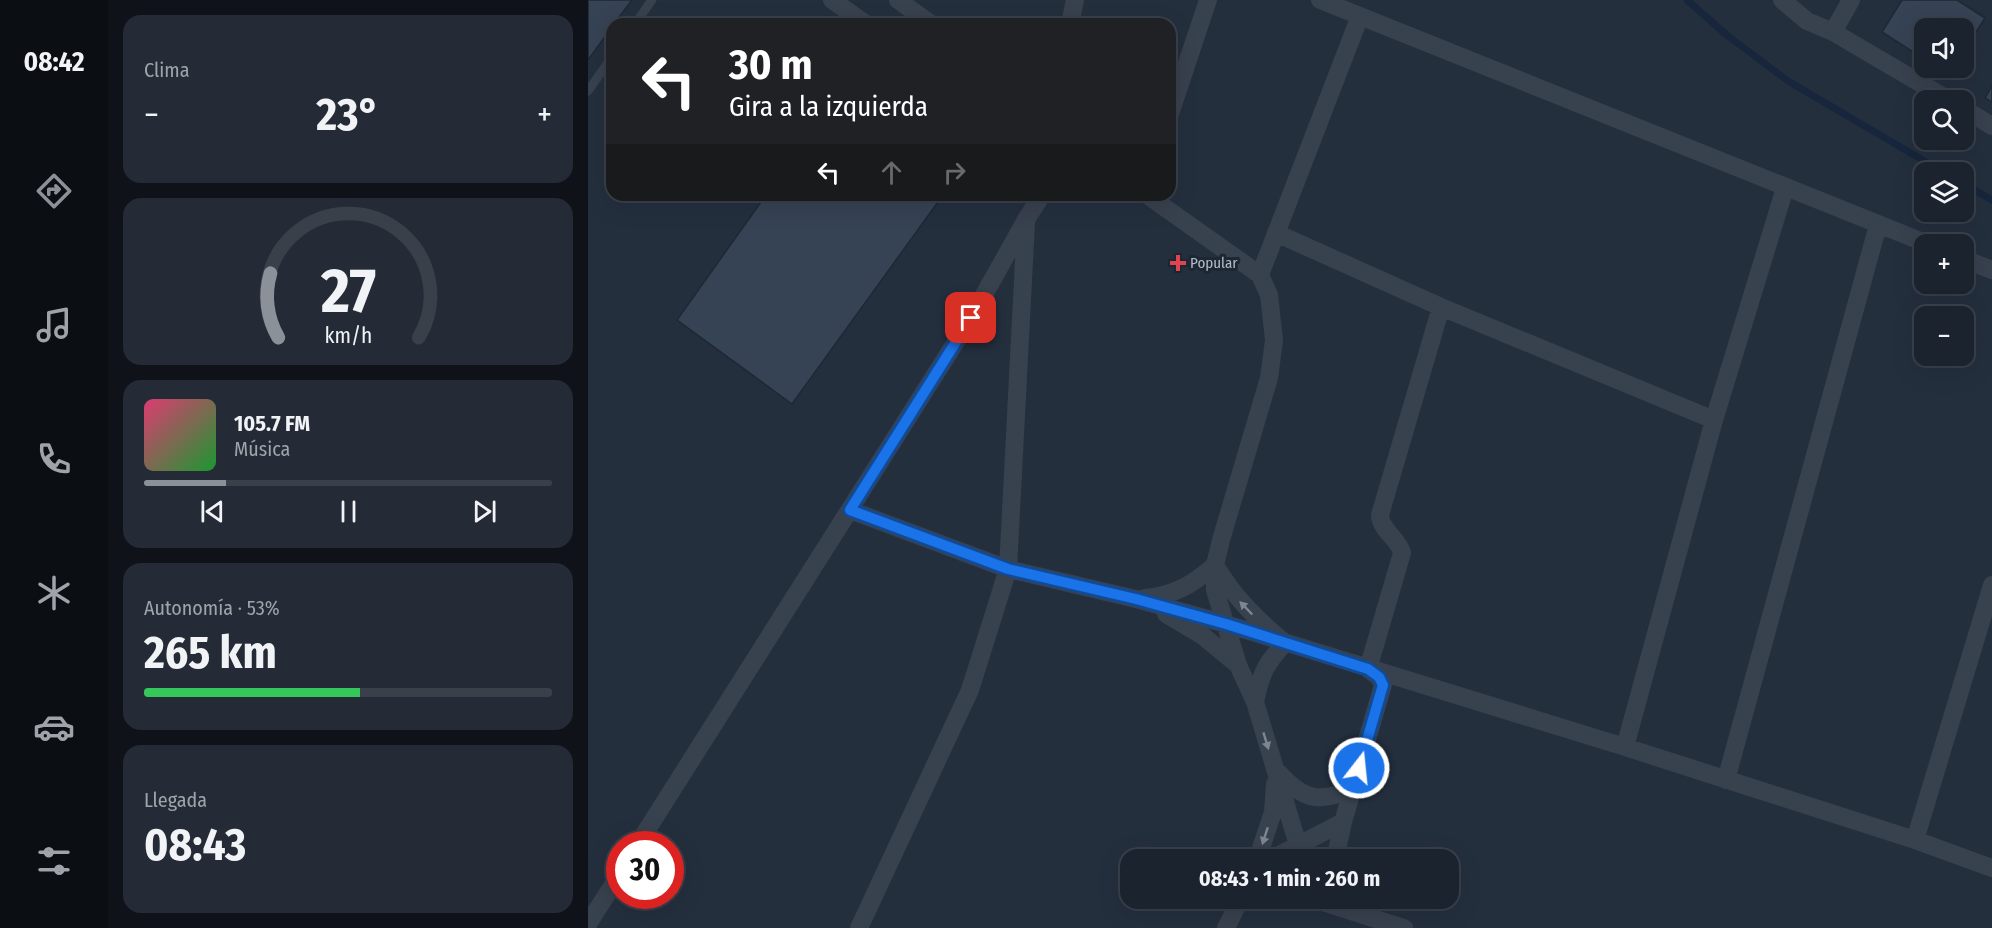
<!DOCTYPE html>
<html lang="es">
<meta charset="utf-8">
<style>
:root{--surface:#1b232e;--page:#242b36;--text:#f1f3f6;--muted:#a0a4aa;--line:#39404a;--accent:#8c9099}
body{margin:0;font-family:"Fira Sans Condensed",sans-serif;background:var(--page);color:var(--text);height:100vh;display:flex;flex-direction:column;font-size:22px;white-space:nowrap}
*{box-sizing:border-box;margin:0}
p{font-size:20px;color:var(--muted)}
.icon{flex:none;width:33px;height:33px;fill:none;stroke:currentColor;stroke-width:2;stroke-linecap:round;stroke-linejoin:round}
.map{position:relative;flex:1;overflow:hidden}
.panel{display:flex;flex-direction:column;gap:15px;padding:15px;background:#0f1319;width:480px}
.panel>*{flex:none}
.top-card{position:absolute;left:18px;top:18px;width:570px;height:183px;border-radius:18px;box-shadow:0 6px 24px #0002,0 0 0 2px var(--line);background:#202124;color:#fff;overflow:hidden}
.fabs{position:absolute;left:1326px;top:18px;display:grid;gap:12px}
.fabs a{display:grid;place-items:center;width:60px;height:60px;border-radius:12px;background:var(--surface);box-shadow:0 6px 24px #0002,0 0 0 2px var(--line);font-size:30px}
.speed{position:absolute;left:18px;top:831px;display:flex;gap:12px;font-size:30px;font-weight:700;text-align:center}
.speed>*{display:grid;place-content:center;width:78px;height:78px;border-radius:50%;background:var(--surface);box-shadow:0 6px 24px #0002,0 0 0 2px var(--line);line-height:1}
.speed .limit{border:9px solid #d22;background:#fff;color:#111}
.pin{position:absolute;display:grid;place-items:center;width:51px;height:51px;color:#fff;margin:-26px;border-radius:12px;box-shadow:0 3px 9px #0006}
.me{position:absolute;width:66px;margin:-33px;rotate:16deg;stroke-linejoin:round;filter:drop-shadow(0 0 4px #0008)}
.turn{display:flex;align-items:center;gap:21px;height:126px;padding:0 24px;font-size:27px}
.turn .icon{width:78px;height:78px;stroke-width:2.5}
.turn b{display:block;font-size:42px;line-height:51px}
.lanes{display:flex;align-items:center;height:57px;padding:0 24px;background:#0003;justify-content:center;gap:30px;direction:ltr}
.lanes .off{opacity:.35}
.big{font-size:45px;font-weight:700;line-height:1.1}
.panel .widget{flex:1;display:flex;flex-direction:column;justify-content:center;gap:9px;min-width:0;padding:0 21px;border-radius:18px;background:var(--page)}
.panel .dial{align-items:center;gap:0}
.dial svg{height:156px;overflow:visible;fill:none;stroke:var(--line);stroke-width:7;stroke-linecap:round;text-anchor:middle}
.dial text{fill:var(--text);stroke:none}
.song{display:flex;align-items:center;gap:18px}
.cover{width:72px;height:72px;border-radius:9px;background:linear-gradient(135deg,hsl(340 70% 55%),hsl(130 70% 35%))}
.played{height:6px;border-radius:3px;background:linear-gradient(90deg,var(--accent) 20%,var(--line) 20%)}
.keys{display:flex;justify-content:space-around;direction:ltr}
.heat{display:flex;justify-content:space-between;align-items:center;font-size:33px;direction:ltr}
.charge{height:9px;border-radius:4px;background:linear-gradient(90deg,#34c759 53%,var(--line) 0)}
.trip{position:absolute;left:532px;top:849px;width:339px;height:60px;border-radius:18px;background:var(--surface);box-shadow:0 6px 24px #0002,0 0 0 2px var(--line);font-weight:700;line-height:60px;text-align:center}
main{display:flex;flex:1;min-height:0}
.dock{display:flex;flex-direction:column;width:108px;justify-content:space-around;align-items:center;background:#0b0e12;color:var(--muted)}
.dock .icon{width:42px;height:42px}
.dock .active{color:var(--accent)}
.dock b{font-size:27px;color:var(--text)}
.map>svg:first-child{display:block}
</style>
<main>
<nav class="dock">
<b>08:42</b>
<svg class="icon active" aria-label="directions" viewBox="0 0 24 24"><path d="M12 3l9 9-9 9-9-9zM9 14v-3h6M13 9l2 2-2 2"/></svg>
<svg class="icon" aria-label="music" viewBox="0 0 24 24"><path d="M9 18V5l10-2v13"/><circle cx="6" cy="18" r="3"/><circle cx="16" cy="16" r="3"/></svg>
<svg class="icon" aria-label="phone" viewBox="0 0 24 24"><path d="M5 4h4l2 5-3 2q2 4 5 5l2-3 5 2v4C11 20 4 13 5 4z"/></svg>
<svg class="icon" aria-label="climate" viewBox="0 0 24 24"><path d="M12 3v18M4 7l16 10M4 17L20 7"/></svg>
<svg class="icon" aria-label="car" viewBox="0 0 24 24"><path d="M5 17H2v-5l4-1 3-4h7l3 4 3 1v5h-3M9 17h6M6 11h13"/><circle cx="7" cy="17" r="2"/><circle cx="17" cy="17" r="2"/></svg>
<svg class="icon" aria-label="filters" viewBox="0 0 24 24"><path d="M4 7h16M4 17h16"/><circle cx="9" cy="7" r="2"/><circle cx="15" cy="17" r="2"/></svg>
</nav>
<section class="panel">
<div class="widget"><p>Clima</p>
<div class="heat"><a>−</a><b class="big">23°</b><a>+</a></div>
</div>
<div class="widget dial"><svg viewBox="0 0 100 80">
<path d="M14 69A42 42 0 1 1 86 69"/>
<path d="M14 69A42 42 0 0 1 10 36" stroke="#8c9099"/>
<text x="50" y="56" font-size="32" font-weight="700">27</text>
<text x="50" y="72" font-size="11">km/h</text>
</svg></div>
<div class="widget">
<div class="song"><i class="cover"></i><div><b>105.7 FM</b><p>Música</p></div></div>
<div class="played"></div>
<div class="keys"><svg class="icon" aria-label="previous" viewBox="0 0 24 24"><path d="M18 5L8 12l10 7zM5 5v14"/></svg><svg class="icon" aria-label="pause" viewBox="0 0 24 24"><path d="M8 5v14M16 5v14"/></svg><svg class="icon" aria-label="next" viewBox="0 0 24 24"><path d="M6 5l10 7-10 7zM19 5v14"/></svg></div>
</div>
<div class="widget"><p>Autonomía · 53%</p><b class="big">265 km</b><div class="charge"></div></div>
<div class="widget"><p>Llegada</p><b class="big">08:43</b></div>
</section>
<div class="map">
<svg width="1404" height="928" viewBox="0 0 1404 928">
<rect width="100%" height="100%" fill="#242f3e"/>
<g fill="none" stroke-linecap="round" stroke-linejoin="round">
<path stroke="#17263c" stroke-width="7" d="M1099,0L1140,36L1200,81L1355,172
M1376,184L1404,200"/>
</g>
<path fill="#364354" stroke="#1f2835" stroke-width="1.5" d="M0,0H44L26,24H24V27L0,60Z
M1314,0H1369L1397,18L1376,51V28H1336V59L1294,32Z
M1349,68H1365L1361,75Z
M1404,86V102L1397,98Z
M178,195H355L204,404L89,320Z"/>
<g fill="none" stroke-linecap="round" stroke-linejoin="round">
<path stroke="#38414e" stroke-width="9" d="M47,24L64,0
M0,91L24,57"/>
<path stroke="#38414e" stroke-width="18" d="M244,0L278,24
M310,0L343,24
M732,0L1340,244
M1194,0L1219,21L1245,32
M1263,0L1245,32L1361,100
M482,24L487,0
M1376,109L1404,126
M582,114L620,0
M559,195L672,275L681,295L686,340L681,378L633,540L627,565V590L650,665L667,702L710,845L717,860
M688,233L853,307L1126,420
M1376,259L1404,270
M672,275L772,16
M262,510L420,569L548,599L638,624L1037,747L1327,840L1404,868
M627,565C646,597 669,620 697,643C677,664 673,674 667,702
M557,598C587,595 604,585 627,565
M578,614L615,636L650,665
M780,669L814,553C811,539 792,530 792,515L853,307
M1037,747L1126,420L1197,188
M691,773C715,800 732,804 765,788
M1138,780L1290,225
M1327,840L1404,585
M50,844L383,318L439,218L454,195
M669,860L685,812L687,784
M682,860L755,822L795,685L791,677L780,669
M747,860L755,822
M722,898L816,928
M0,924L32,874
M271,928L382,690L420,569L438,223
M638,928L653,898"/>
</g>
<defs><path id="oneway-solid" d="M-6-.8H1V-3.2L6.5 0L1 3.2V.8H-6Z" transform="scale(1.5)"/></defs>
<g fill="#7c8592">
<use href="#oneway-solid" transform="translate(658 608) rotate(-134)"/>
<use href="#oneway-solid" transform="translate(678 741) rotate(73)"/>
<use href="#oneway-solid" transform="translate(677 836) rotate(108)"/>
</g>
<g fill="none" stroke-linecap="round" stroke-linejoin="round">
<g stroke="#114b97" stroke-width="15">
<path id="route" d="M383,318L262,510L420,569L548,599L638,624L780,669L791,677L795,685L771,768"/>
</g>
<use href="#route" stroke="#1a73e8" stroke-width="10"/>
</g>
<path fill="#e0444e" stroke="#1d2633" stroke-width="2" d="M587 254h6v6h6v6h-6v6h-6v-6h-6v-6h6z"/>
<g text-anchor="middle" dominant-baseline="central" stroke-width="6" stroke-linejoin="round" paint-order="stroke">
<g font-size="15" fill="#b4bcc9" stroke="#1d2633" text-anchor="start">
<text x="602" y="263">Popular</text>
</g>
</g>
</svg>
<div class="fabs">
<a><svg class="icon" aria-label="sound" viewBox="0 0 24 24"><path d="M4 9h4l5-4v14l-5-4H4zM17 9q2 3 0 6"/></svg></a>
<a><svg class="icon" aria-label="search" viewBox="0 0 24 24"><circle cx="10" cy="10" r="6"/><path d="M15 15l6 6"/></svg></a>
<a><svg class="icon" aria-label="layers" viewBox="0 0 24 24"><path d="M12 4l9 5-9 5-9-5zM3 14l9 5 9-5"/></svg></a>
<a>+</a>
<a>−</a>
</div>
<div class="speed"><div class="limit">30</div></div>
<div class="pin" style="left:383px;top:318px;background:#d93025"><svg class="icon" aria-label="arrive" viewBox="0 0 24 24"><path d="M6 21V4h12l-3 4 3 4H6"/></svg></div>
<svg class="me" style="left:771px;top:768px" viewBox="-20 -20 40 40"><circle r="17" fill="#1a73e8" stroke="#fff" stroke-width="3"/><path d="M0-11L8 9 0 5-8 9z" fill="#fff"/></svg>
<div class="trip">08:43 · 1 min · 260 m</div>
<div class="top-card">
<div class="turn"><svg class="icon" aria-label="left" viewBox="0 0 24 24"><path d="M17 20v-9H6M10 6l-5 5 5 5"/></svg><div><b>30 m</b>Gira a la izquierda</div></div>
<div class="lanes"><svg class="icon" aria-label="left" viewBox="0 0 24 24"><path d="M17 20v-9H6M10 6l-5 5 5 5"/></svg><svg class="icon off" aria-label="ahead" viewBox="0 0 24 24"><path d="M12 20V5M6 11l6-6 6 6"/></svg><svg class="icon off" aria-label="right" viewBox="0 0 24 24"><path d="M7 20v-9h11M14 6l5 5-5 5"/></svg></div>
</div>
</div>
</main>
